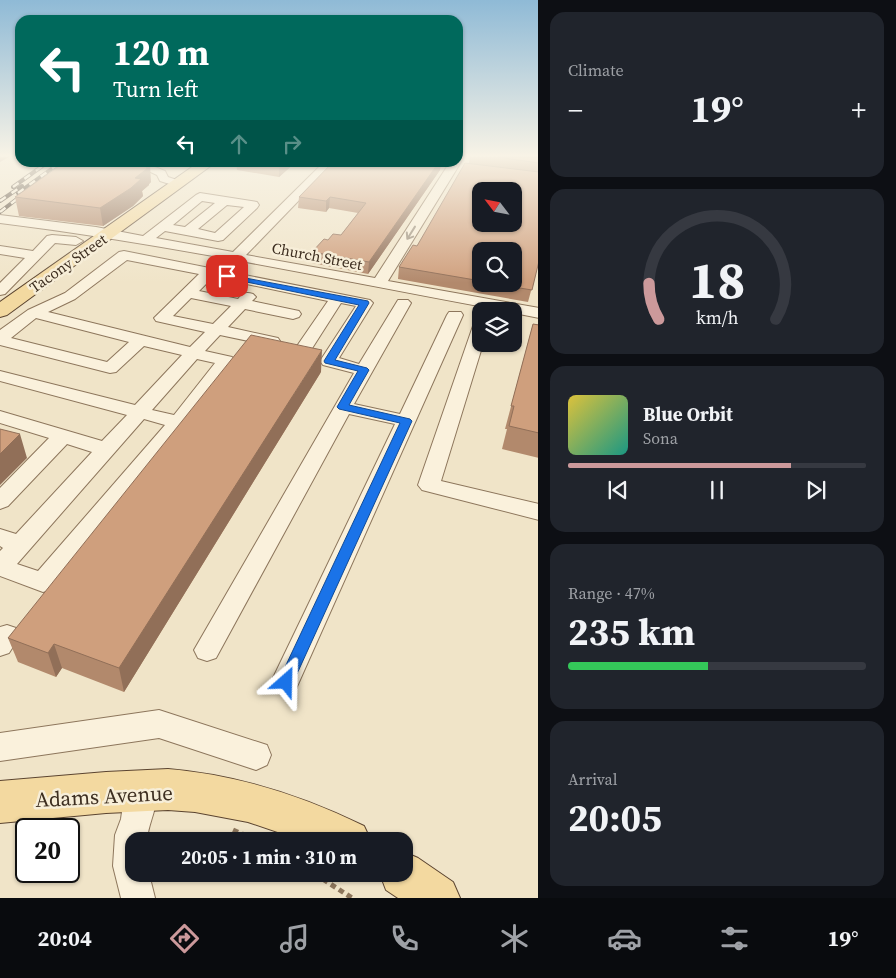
<!DOCTYPE html>
<meta charset="utf-8">
<style>
:root{--surface:#171b24;--page:#20242c;--text:#f1f3f6;--muted:#9ea1a6;--line:#363941;--accent:#cc999b}
body{margin:0;font-family:"Source Serif 4",serif;background:var(--page);color:var(--text);height:100vh;display:flex;flex-direction:column;font-size:19px;white-space:nowrap}
*{box-sizing:border-box;margin:0}
p{font-size:16px;color:var(--muted)}
.icon{flex:none;width:28px;height:28px;fill:none;stroke:currentColor;stroke-width:2;stroke-linecap:round;stroke-linejoin:round}
.map{position:relative;flex:1;overflow:hidden}
.panel{display:flex;flex-direction:column;gap:12px;padding:12px;background:#0d0f14;width:358px}
.panel>*{flex:none}
.hud{position:absolute;left:15px;top:15px;width:448px;height:152px;border-radius:15px;box-shadow:0 1px 4px #0004;background:#00695c;color:#fff;overflow:hidden}
.needle{width:32px;rotate:302deg}
.tools{position:absolute;left:472px;top:182px;display:grid;gap:10px}
.tools a{display:grid;place-items:center;width:50px;height:50px;border-radius:10px;background:var(--surface);box-shadow:0 1px 4px #0004;font-size:25px}
.speed{position:absolute;left:15px;top:818px;display:flex;gap:10px;font-size:25px;font-weight:700;text-align:center}
.speed>*{display:grid;place-content:center;width:65px;height:65px;border-radius:50%;background:var(--surface);box-shadow:0 1px 4px #0004;line-height:1}
.speed .limit{border:2px solid #111;border-radius:8px;background:#fff;color:#111}
.pin{position:absolute;display:grid;place-items:center;width:42px;height:42px;color:#fff;margin:-21px;border-radius:10px;box-shadow:0 2px 8px #0006}
.me{position:absolute;width:55px;margin:-28px;rotate:25deg;stroke-linejoin:round;filter:drop-shadow(0 0 4px #0008)}
.turn{display:flex;align-items:center;gap:18px;height:105px;padding:0 15px;font-size:22px}
.turn .icon{width:65px;height:65px;stroke-width:2.5}
.turn b{display:block;font-size:35px;line-height:42px}
.lanes{display:flex;align-items:center;height:48px;padding:0 15px;background:#0003;justify-content:center;gap:25px;direction:ltr}
.lanes .off{opacity:.35}
.big{font-size:38px;font-weight:700;line-height:1.1}
.panel .card{flex:1;display:flex;flex-direction:column;justify-content:center;gap:8px;min-width:0;padding:0 18px;border-radius:15px;background:var(--page)}
.panel .dial{align-items:center;gap:0}
.dial svg{height:130px;overflow:visible;fill:none;stroke:var(--line);stroke-width:7;stroke-linecap:round;text-anchor:middle}
.dial text{fill:var(--text);stroke:none}
.song{display:flex;align-items:center;gap:15px}
.cover{width:60px;height:60px;border-radius:8px;background:linear-gradient(135deg,hsl(50 70% 55%),hsl(170 70% 35%))}
.played{height:5px;border-radius:2px;background:linear-gradient(90deg,var(--accent) 75%,var(--line) 75%)}
.keys{display:flex;justify-content:space-around;direction:ltr}
.heat{display:flex;justify-content:space-between;align-items:center;font-size:28px;direction:ltr}
.charge{height:8px;border-radius:4px;background:linear-gradient(90deg,#34c759 47%,var(--line) 0)}
.trip{position:absolute;left:125px;top:832px;width:288px;height:50px;border-radius:15px;background:var(--surface);box-shadow:0 1px 4px #0004;font-weight:700;line-height:50px;text-align:center}
.menu{display:flex;height:80px;justify-content:space-around;align-items:center;background:#090b0e;color:var(--muted)}
.menu .icon{width:35px;height:35px}
.menu .on{color:var(--accent)}
.menu b{font-size:22px;color:var(--text)}
main{display:flex;flex:1;min-height:0}
.map>svg:first-child{display:block}
</style>
<main>
<div class="map">
<svg width="539" height="898" viewBox="0 0 539 898">
<rect width="100%" height="100%" fill="#f0e4c8"/>
<g fill="none" stroke-linecap="round" stroke-linejoin="round">
<g stroke="#8d765c" stroke-width="2">
<path id="minor" d="M458,159L461,162L388,281L539,308V318L514,313V311H505C337,280 169,244 0,223V215L96,227L143,236L196,195L200,193L257,202L259,205L257,208L223,240L218,241L165,231L156,238L233,252L324,162H336L246,255L375,278L450,162H458ZM202,201L215,203L185,227L173,225ZM227,205L244,207L215,233L198,229Z
M148,162H160L155,167L165,171L168,177L183,182L185,184L179,187L160,181L157,175L142,168Z
M52,235L76,237L83,241L76,245L55,243L5,294L0,295V283L25,258L0,254V246L33,251L47,236Z
M124,251L370,300L373,303L339,358L359,364L398,300H408L411,303L354,404L400,414L447,315L449,312H461L463,315L295,691L285,694L275,691L271,682L395,424L349,414L216,658L207,661L198,658L194,650L354,373L323,365L320,361L356,306L341,303L311,350H299L297,346L328,301L213,277L199,291L238,299C243,293 246,292 253,294L256,297L252,301L299,311L301,314L299,317L293,319L245,309L228,327L278,338L280,341L278,344L272,346L220,335L205,351L232,357L235,361L185,426L52,589L43,592L0,576V551L3,548L0,546V529L16,534L92,452L67,444L8,506L0,509V488L49,438L0,423V411L102,441L127,415L0,381V371L135,405L182,355L144,346L116,372L110,373L0,345V330L28,310L65,293L119,252ZM127,260L199,274L154,318L156,321L205,332L190,347L48,312L75,299ZM191,298L231,306L213,324L173,316ZM36,318L129,342L107,362L11,338ZM197,359L215,363L174,415L152,410ZM144,419L165,425L38,571L17,564Z
M481,321V344H483L441,481L539,504V520L422,490L418,485L473,326L475,323Z
M7,625L16,628L20,636L9,653L0,656V627Z
M159,710L267,745L271,755L267,765L256,770L159,738L0,761V733Z
M141,774L152,779C163,805 148,818 147,841H134V874H149L155,898H121L113,866L115,835L121,819L125,790L130,779Z"/>
</g>
<g stroke="#5b4430" stroke-width="2">
<path id="major" d="M199,162H216L7,315L0,317V302Z
M168,769C238,775 301,795 364,826L371,841H304L248,822L195,812L168,810L106,813L0,823V781L106,772Z
M404,852L418,858L453,882L460,898H398L386,890L380,874H404Z"/>
</g>
<path stroke="#8d765c" stroke-width="5" stroke-dasharray="5.5 4" stroke-linecap="butt" d="M233,830L258,841
M315,874L352,898"/>
<use href="#minor" fill="#faf1dc" fill-rule="evenodd"/>
<use href="#major" fill="#f3d9a0" fill-rule="evenodd"/>
<g stroke="#3d2e20" stroke-width="4">
<path id="rail" d="M13,187L48,162
M18,193L61,162
M0,201L22,186
M0,212L26,192"/>
</g>
<use href="#rail" stroke="#f7eed8" stroke-width="2.5" stroke-dasharray="7" stroke-linecap="butt"/>
</g>
<path fill="#b2896c" fill-rule="evenodd" d="M470,157H539V261L528,302L398,279L399,267L417,246L469,163ZM481,251L514,284H481Z
M236,162H296L279,177L237,170Z
M333,162H441L440,170L368,274L312,263V252L328,240L341,235L358,213L329,208L326,212L298,208L299,197Z
M151,182L149,184V185L142,191L143,196L133,206L103,226L19,216L15,197Z
M533,324L539,325V458L502,449L507,429H505Z
M321,372L124,692L62,668L56,677L18,662L8,638Z"/>
<path fill="#916f58" d="M0,157H9L0,162Z
M284,162H296L279,177V167Z
M439,162H441L440,170L368,274L369,262Z
M150,165L151,182L149,184V185L142,191L143,196L133,206L103,226L100,208Z
M330,197L329,208L326,212V201Z
M322,350L321,372L124,692L119,668Z
M20,434L27,458L0,485V454Z
M54,644L62,668L56,677L48,653Z"/>
<path fill="#cf9f7d" stroke="#916f58" fill-rule="evenodd" d="M497,157H539V163Z
M65,162H125L150,165L146,168H148L135,178L141,179L131,188L100,208L15,197Z
M251,162H284L279,167Z
M333,162H439L369,262L312,252L324,239L328,240L333,234L341,235L366,203L330,197L326,201L299,197Z
M465,163L539,172V261L532,290L495,284H514V251H481V281L399,267L413,245L417,246ZM481,191H514V224H481Z
M533,324L539,325V433L509,426L514,406H511Z
M251,335L322,350L119,668L54,644L48,653L8,638Z
M0,429L20,434L0,454Z"/>
<defs><path id="oneway-shaft" d="M-6 0H5M1.5-3L5.5 0L1.5 3" fill="none" stroke-width="1.6" stroke-linecap="round" stroke-linejoin="round" transform="scale(1.25)"/></defs>
<use stroke="#9c907e" href="#oneway-shaft" transform="translate(411 233) rotate(122)"/>
<linearGradient id="sky" x2="0" y2="1"><stop stop-color="#8fbad6"/><stop offset="0.55" stop-color="#f8f3e6"/><stop offset="1" stop-color="#f8f3e6" stop-opacity="0"/></linearGradient>
<rect width="539" height="283" fill="url(#sky)"/>
<path fill="#1a73e8" stroke="#114b97" d="M224,274L368,301L369,303L335,360L367,368L369,370L349,405L410,419L412,421L291,687L286,689L280,687L278,682L400,423L339,409L337,407L358,371L325,363L324,361L359,305L227,278H224Z"/>
<g text-anchor="middle" dominant-baseline="central" stroke-width="5" stroke-linejoin="round" paint-order="stroke">
<g font-size="15" fill="#3d2e20" stroke="#f7eed8">
<text transform="translate(317 256) rotate(11)">Church Street</text>
<text transform="translate(68 263) rotate(-35)">Tacony Street</text>
</g>
<g font-size="21" fill="#3d2e20" stroke="#f7eed8">
<text transform="translate(104 796) rotate(-3)">Adams Avenue</text>
</g>
</g>
</svg>
<div class="tools">
<a><svg class="needle" viewBox="-14 -14 28 28"><path d="M0-13l5 13h-10z" fill="#e53935"/><path d="M0 13l5-13h-10z" fill="#9ea1a6"/></svg></a>
<a><svg class="icon" aria-label="search" viewBox="0 0 24 24"><circle cx="10" cy="10" r="6"/><path d="M15 15l6 6"/></svg></a>
<a><svg class="icon" aria-label="layers" viewBox="0 0 24 24"><path d="M12 4l9 5-9 5-9-5zM3 14l9 5 9-5"/></svg></a>
</div>
<div class="speed"><div class="limit">20</div></div>
<div class="pin" style="left:227px;top:276px;background:#d93025"><svg class="icon" aria-label="arrive" viewBox="0 0 24 24"><path d="M6 21V4h12l-3 4 3 4H6"/></svg></div>
<svg class="me" style="left:286px;top:682px" viewBox="-20 -20 40 40"><path d="M0-17L14 15 0 8-14 15z" fill="#1a73e8" stroke="#fff" stroke-width="4"/></svg>
<div class="trip">20:05 · 1 min · 310 m</div>
<div class="hud">
<div class="turn"><svg class="icon" aria-label="left" viewBox="0 0 24 24"><path d="M17 20v-9H6M10 6l-5 5 5 5"/></svg><div><b>120 m</b>Turn left</div></div>
<div class="lanes"><svg class="icon" aria-label="left" viewBox="0 0 24 24"><path d="M17 20v-9H6M10 6l-5 5 5 5"/></svg><svg class="icon off" aria-label="ahead" viewBox="0 0 24 24"><path d="M12 20V5M6 11l6-6 6 6"/></svg><svg class="icon off" aria-label="right" viewBox="0 0 24 24"><path d="M7 20v-9h11M14 6l5 5-5 5"/></svg></div>
</div>
</div>
<section class="panel">
<div class="card"><p>Climate</p>
<div class="heat"><a>−</a><b class="big">19°</b><a>+</a></div>
</div>
<div class="card dial"><svg viewBox="0 0 100 80">
<path d="M14 69A42 42 0 1 1 86 69"/>
<path d="M14 69A42 42 0 0 1 8 47" stroke="#cc999b"/>
<text x="50" y="56" font-size="32" font-weight="700">18</text>
<text x="50" y="72" font-size="11">km/h</text>
</svg></div>
<div class="card">
<div class="song"><i class="cover"></i><div><b>Blue Orbit</b><p>Sona</p></div></div>
<div class="played"></div>
<div class="keys"><svg class="icon" aria-label="previous" viewBox="0 0 24 24"><path d="M18 5L8 12l10 7zM5 5v14"/></svg><svg class="icon" aria-label="pause" viewBox="0 0 24 24"><path d="M8 5v14M16 5v14"/></svg><svg class="icon" aria-label="next" viewBox="0 0 24 24"><path d="M6 5l10 7-10 7zM19 5v14"/></svg></div>
</div>
<div class="card"><p>Range · 47%</p><b class="big">235 km</b><div class="charge"></div></div>
<div class="card"><p>Arrival</p><b class="big">20:05</b></div>
</section>
</main>
<nav class="menu">
<b>20:04</b>
<svg class="icon on" aria-label="directions" viewBox="0 0 24 24"><path d="M12 3l9 9-9 9-9-9zM9 14v-3h6M13 9l2 2-2 2"/></svg>
<svg class="icon" aria-label="music" viewBox="0 0 24 24"><path d="M9 18V5l10-2v13"/><circle cx="6" cy="18" r="3"/><circle cx="16" cy="16" r="3"/></svg>
<svg class="icon" aria-label="phone" viewBox="0 0 24 24"><path d="M5 4h4l2 5-3 2q2 4 5 5l2-3 5 2v4C11 20 4 13 5 4z"/></svg>
<svg class="icon" aria-label="climate" viewBox="0 0 24 24"><path d="M12 3v18M4 7l16 10M4 17L20 7"/></svg>
<svg class="icon" aria-label="car" viewBox="0 0 24 24"><path d="M5 17H2v-5l4-1 3-4h7l3 4 3 1v5h-3M9 17h6M6 11h13"/><circle cx="7" cy="17" r="2"/><circle cx="17" cy="17" r="2"/></svg>
<svg class="icon" aria-label="filters" viewBox="0 0 24 24"><path d="M4 7h16M4 17h16"/><circle cx="9" cy="7" r="2"/><circle cx="15" cy="17" r="2"/></svg>
<b>19°</b>
</nav>
